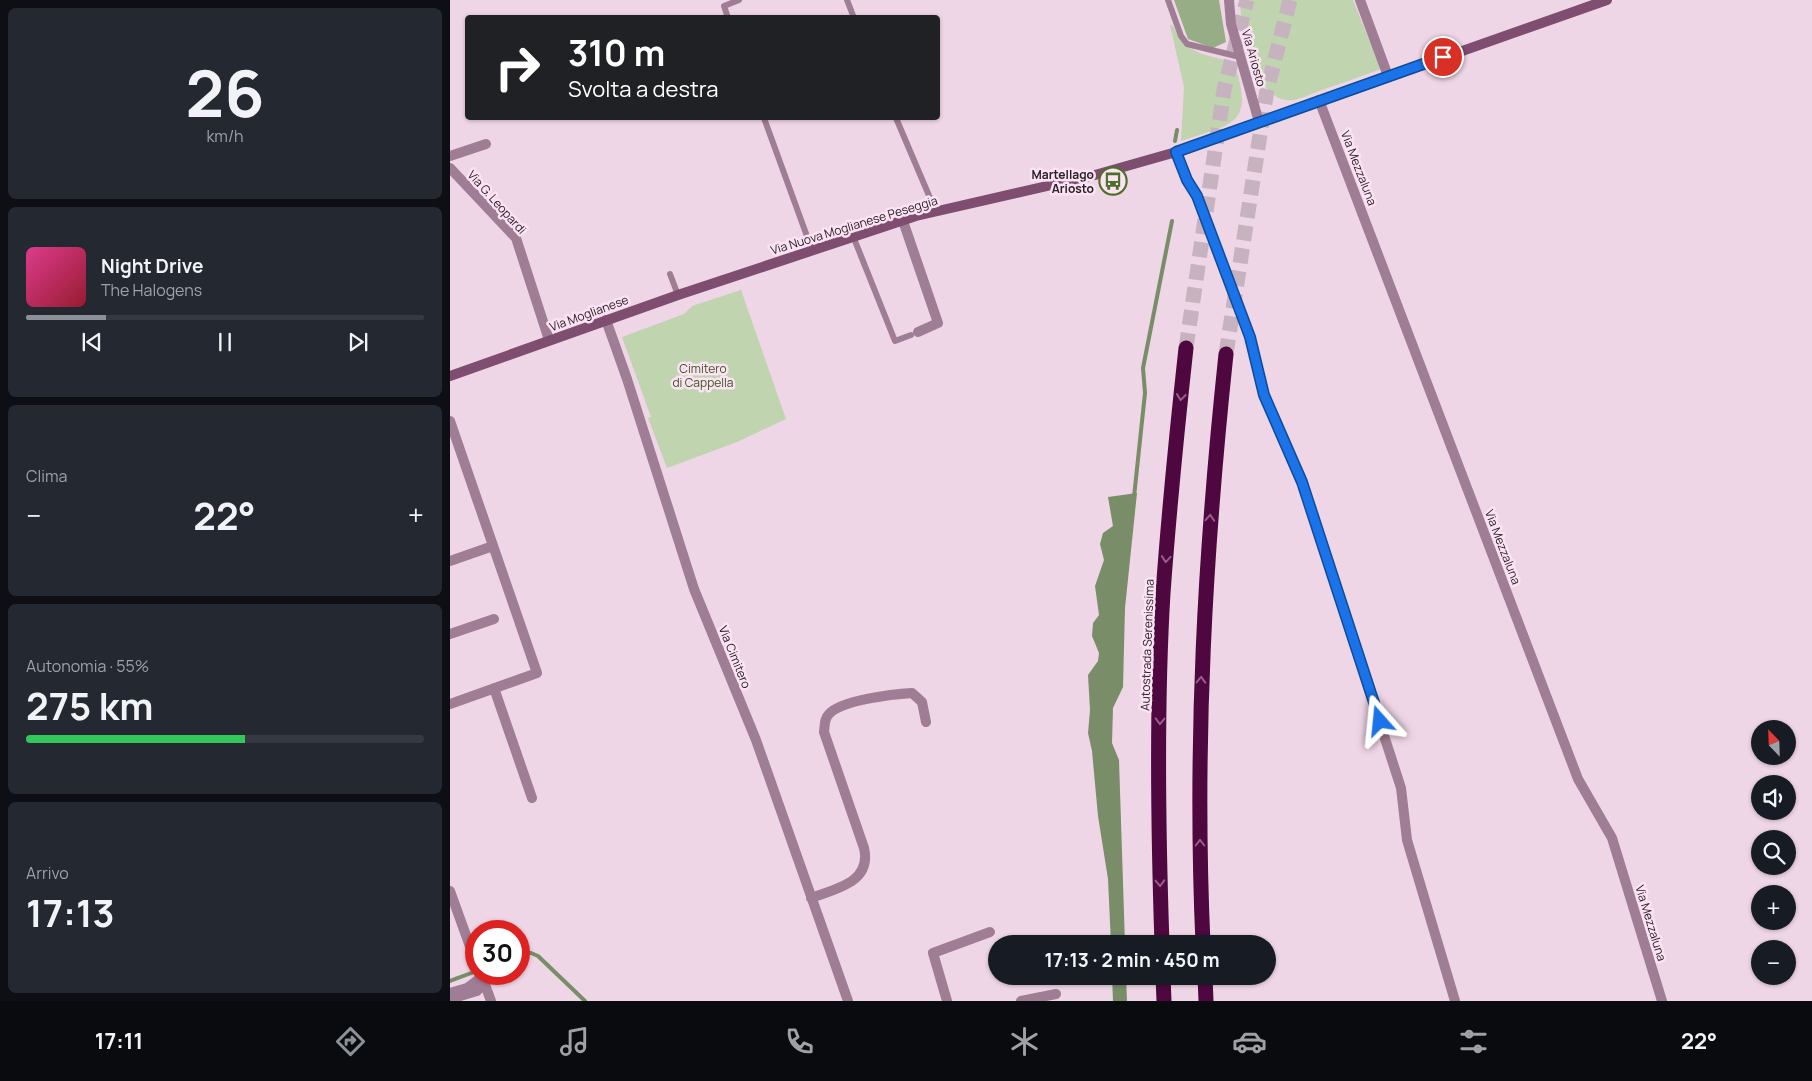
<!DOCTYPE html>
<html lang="it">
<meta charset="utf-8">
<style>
:root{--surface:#171b24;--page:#242831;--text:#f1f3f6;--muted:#9ea1a6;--line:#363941;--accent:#8c9099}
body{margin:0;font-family:Manrope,sans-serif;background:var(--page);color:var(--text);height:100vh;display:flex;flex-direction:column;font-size:19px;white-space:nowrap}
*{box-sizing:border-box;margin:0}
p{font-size:16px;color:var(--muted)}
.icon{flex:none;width:28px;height:28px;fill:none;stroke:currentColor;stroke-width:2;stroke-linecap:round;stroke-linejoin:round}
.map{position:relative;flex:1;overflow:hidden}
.side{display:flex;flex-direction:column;gap:8px;padding:8px;background:#0d0f14;width:450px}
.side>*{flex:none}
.guide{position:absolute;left:15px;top:15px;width:475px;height:105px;border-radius:5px;box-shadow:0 1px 4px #0004;background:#202124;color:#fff;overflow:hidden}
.needle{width:32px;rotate:337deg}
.controls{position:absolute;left:1301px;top:720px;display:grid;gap:10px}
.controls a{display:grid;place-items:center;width:45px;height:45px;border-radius:50%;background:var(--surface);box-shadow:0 1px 4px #0004;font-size:25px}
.speed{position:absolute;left:15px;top:920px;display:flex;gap:10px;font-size:25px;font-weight:700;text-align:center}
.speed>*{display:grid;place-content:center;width:65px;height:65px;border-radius:50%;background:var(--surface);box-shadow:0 1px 4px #0004;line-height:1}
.speed .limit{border:8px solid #d22;background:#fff;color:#111}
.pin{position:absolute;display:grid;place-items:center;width:42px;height:42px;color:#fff;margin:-21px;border:2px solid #fff;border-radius:50%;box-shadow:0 1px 5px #0007}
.me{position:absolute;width:55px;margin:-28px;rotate:342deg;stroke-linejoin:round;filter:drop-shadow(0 0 4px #0008)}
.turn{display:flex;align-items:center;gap:18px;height:105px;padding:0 20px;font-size:22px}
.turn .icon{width:65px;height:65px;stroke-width:2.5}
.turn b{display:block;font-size:35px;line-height:42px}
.big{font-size:38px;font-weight:700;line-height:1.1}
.side .card{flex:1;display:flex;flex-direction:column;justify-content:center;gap:8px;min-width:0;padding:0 18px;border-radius:8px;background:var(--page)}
.side .dial{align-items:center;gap:0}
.dial b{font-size:65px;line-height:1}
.song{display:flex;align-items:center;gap:15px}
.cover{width:60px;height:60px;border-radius:8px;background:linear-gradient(135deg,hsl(330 70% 55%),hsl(350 70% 35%))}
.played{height:5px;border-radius:2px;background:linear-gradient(90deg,var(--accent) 20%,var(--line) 20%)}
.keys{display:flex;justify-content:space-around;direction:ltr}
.heat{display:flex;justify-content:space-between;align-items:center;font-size:28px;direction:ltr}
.charge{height:8px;border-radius:4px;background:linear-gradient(90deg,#34c759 55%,var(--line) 0)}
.trip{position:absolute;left:538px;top:935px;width:288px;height:50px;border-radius:25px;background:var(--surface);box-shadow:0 1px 4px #0004;font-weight:700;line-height:50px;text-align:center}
.tabs{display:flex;height:80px;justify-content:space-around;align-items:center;background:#090b0e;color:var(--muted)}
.tabs .icon{width:35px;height:35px}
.tabs .selected{color:var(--accent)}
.tabs b{font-size:22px;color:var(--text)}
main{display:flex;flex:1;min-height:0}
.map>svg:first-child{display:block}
</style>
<main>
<section class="side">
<div class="card dial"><b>26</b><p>km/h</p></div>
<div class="card">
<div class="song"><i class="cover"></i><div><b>Night Drive</b><p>The Halogens</p></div></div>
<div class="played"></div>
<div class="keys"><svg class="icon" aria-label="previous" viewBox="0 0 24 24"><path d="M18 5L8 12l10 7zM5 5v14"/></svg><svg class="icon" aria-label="pause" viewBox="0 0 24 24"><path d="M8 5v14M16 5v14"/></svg><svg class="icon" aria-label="next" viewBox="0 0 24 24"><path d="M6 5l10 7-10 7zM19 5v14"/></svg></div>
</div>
<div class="card"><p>Clima</p>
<div class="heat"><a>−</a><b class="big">22°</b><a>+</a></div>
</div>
<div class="card"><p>Autonomia · 55%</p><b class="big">275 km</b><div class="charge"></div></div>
<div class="card"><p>Arrivo</p><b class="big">17:13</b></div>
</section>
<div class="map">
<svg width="1362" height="1001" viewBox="0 0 1362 1001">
<rect width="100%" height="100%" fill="#efd6e6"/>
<path fill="#bfd4af" d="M789,0H903L931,69C910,77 889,84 869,91C861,94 851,99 843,100C804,105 793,27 789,0Z
M720,25H722C741,58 752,52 784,63C805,126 783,123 731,141L734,87Z
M291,290L336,419L287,442L217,468L198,418L201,417L172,337L234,314L242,306Z"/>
<path fill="#97ad86" d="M724,0H769L776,42L763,48L738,39Z"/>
<path fill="#798d68" d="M687,493L675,608L673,687L663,708L662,743L669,760L675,944H661L658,879L648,816L642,751L638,733L640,710L638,675L648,661L649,653L642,636L643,623L649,615L645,586L654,560L650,544L653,533L663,526L658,497Z
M662,976H676L677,1001H663Z"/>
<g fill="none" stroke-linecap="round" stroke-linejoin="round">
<path stroke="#798d68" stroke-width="4" d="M725,141L727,130
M684,497L695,393L693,368L722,221
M69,952L81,953L88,956L135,1001
M0,981L24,972"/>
<path stroke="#c7b2c0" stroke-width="15" stroke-dasharray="15 8" stroke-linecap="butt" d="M736,348L774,90L797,0
M776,354L817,90L840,0"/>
<path stroke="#9f7d94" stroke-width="6" d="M397,0L404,18
M718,0L731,36L737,44L790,57
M278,18L274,6L289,0
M314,118L362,250
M446,118L486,212
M403,236L445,341L461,335
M220,274L228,295"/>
<path stroke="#9f7d94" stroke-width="10" d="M779,0L781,24L809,122
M910,0L938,76
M869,100L1128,779L1162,838L1212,1001
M726,152L737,181L747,196L800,337L814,395L852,482L951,788L957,840L1005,1001
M0,156L36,144
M0,168L66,238L99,340
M453,221L488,323L468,332
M156,320L177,379L244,589L306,740L398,1001
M0,421L87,673L0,704
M0,561L43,546
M0,634L44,619
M44,688L82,798
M0,891L26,963
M361,898C386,889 422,882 414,848L374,732C375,725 374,719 379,714C391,700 444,694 462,693L472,702L476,722
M33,979L41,1001
M0,993L17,988L32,977
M0,999L27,991L35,982
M497,1001L483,953L540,932
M571,1001L606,994"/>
<path stroke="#7e4d6f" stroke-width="10" d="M0,376L228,295L466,216L645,175L726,152L1157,0"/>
<path stroke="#4f0740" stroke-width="15" d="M712,944C708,827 706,709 713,593C719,511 727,430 736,348
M753,944C744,745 755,552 776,354
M713,976L714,1001
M755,976L756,1001"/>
</g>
<defs><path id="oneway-chevron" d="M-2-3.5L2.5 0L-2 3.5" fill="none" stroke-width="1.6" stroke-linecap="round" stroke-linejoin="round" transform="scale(1.25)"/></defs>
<g stroke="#945f88">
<use href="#oneway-chevron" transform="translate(731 397) rotate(96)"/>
<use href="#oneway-chevron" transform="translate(760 518) rotate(-86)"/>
<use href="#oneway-chevron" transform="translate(716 559) rotate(95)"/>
<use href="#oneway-chevron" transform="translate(751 680) rotate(-88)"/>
<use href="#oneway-chevron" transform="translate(710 721) rotate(92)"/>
<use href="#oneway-chevron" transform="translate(750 843) rotate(-90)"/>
<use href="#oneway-chevron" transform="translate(710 883) rotate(88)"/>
</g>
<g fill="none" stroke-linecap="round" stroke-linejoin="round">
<g stroke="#114b97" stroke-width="12">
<path id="route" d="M930,721L852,482L814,395L800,337L747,196L737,180L726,152L993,57"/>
</g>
<use href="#route" stroke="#1a73e8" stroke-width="9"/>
</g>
<defs>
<g id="bus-ring" transform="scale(1.4375)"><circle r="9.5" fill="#fce3f4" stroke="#4c7028" stroke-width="1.5"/><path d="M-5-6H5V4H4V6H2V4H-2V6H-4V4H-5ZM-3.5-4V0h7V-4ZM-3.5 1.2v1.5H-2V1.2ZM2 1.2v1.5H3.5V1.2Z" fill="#4c7028"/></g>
</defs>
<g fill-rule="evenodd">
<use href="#bus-ring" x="663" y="181"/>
</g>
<g text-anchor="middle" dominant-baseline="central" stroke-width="5" stroke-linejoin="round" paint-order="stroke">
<g font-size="12" fill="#292026" stroke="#fce3f4">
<text transform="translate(804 58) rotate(74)">Via Ariosto</text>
<text transform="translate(909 168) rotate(69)">Via Mezzaluna</text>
<text transform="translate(47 202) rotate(48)">Via G. Leopardi</text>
<text transform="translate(404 225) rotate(-17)">Via Nuova Moglianese Peseggia</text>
<text transform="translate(139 313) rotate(-20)">Via Moglianese</text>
<text transform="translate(1053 547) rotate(69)">Via Mezzaluna</text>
<text transform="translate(697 645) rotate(-88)">Autostrada Serenissima</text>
<text transform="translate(285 657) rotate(68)">Via Cimitero</text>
<text transform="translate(1201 923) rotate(73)">Via Mezzaluna</text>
</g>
<g font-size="12" font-weight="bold" fill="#292026" stroke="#fce3f4" text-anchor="end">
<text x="644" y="174">Martellago<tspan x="644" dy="14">Ariosto</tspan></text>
</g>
<g font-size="12" fill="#39551d" stroke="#fce3f4">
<text x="253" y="368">Cimitero<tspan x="253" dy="14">di Cappella</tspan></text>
</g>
</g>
</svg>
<div class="controls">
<a><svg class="needle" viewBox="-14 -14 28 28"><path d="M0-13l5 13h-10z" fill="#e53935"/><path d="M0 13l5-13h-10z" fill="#9ea1a6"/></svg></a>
<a><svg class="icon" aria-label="sound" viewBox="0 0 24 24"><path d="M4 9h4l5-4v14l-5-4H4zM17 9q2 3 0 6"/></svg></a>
<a><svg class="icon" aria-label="search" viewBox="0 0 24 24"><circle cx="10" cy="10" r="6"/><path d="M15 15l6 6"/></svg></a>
<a>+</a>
<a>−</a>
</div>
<div class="speed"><div class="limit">30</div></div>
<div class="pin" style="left:993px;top:57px;background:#d93025"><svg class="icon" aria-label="arrive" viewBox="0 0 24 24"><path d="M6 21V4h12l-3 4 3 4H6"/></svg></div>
<svg class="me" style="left:930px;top:721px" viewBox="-20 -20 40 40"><path d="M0-17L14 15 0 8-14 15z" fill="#1a73e8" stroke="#fff" stroke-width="4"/></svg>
<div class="trip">17:13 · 2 min · 450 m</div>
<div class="guide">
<div class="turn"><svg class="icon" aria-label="right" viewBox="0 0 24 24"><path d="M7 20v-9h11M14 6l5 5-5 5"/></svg><div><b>310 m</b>Svolta a destra</div></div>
</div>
</div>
</main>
<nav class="tabs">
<b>17:11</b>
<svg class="icon selected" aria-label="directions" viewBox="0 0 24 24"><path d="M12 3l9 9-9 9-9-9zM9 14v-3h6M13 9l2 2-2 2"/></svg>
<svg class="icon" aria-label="music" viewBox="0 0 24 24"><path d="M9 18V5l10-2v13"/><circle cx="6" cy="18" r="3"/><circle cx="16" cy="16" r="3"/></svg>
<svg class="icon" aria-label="phone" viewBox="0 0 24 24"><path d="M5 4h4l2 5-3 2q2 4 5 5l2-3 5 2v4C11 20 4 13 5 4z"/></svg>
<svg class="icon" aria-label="climate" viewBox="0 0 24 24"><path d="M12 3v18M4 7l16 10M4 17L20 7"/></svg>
<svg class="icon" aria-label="car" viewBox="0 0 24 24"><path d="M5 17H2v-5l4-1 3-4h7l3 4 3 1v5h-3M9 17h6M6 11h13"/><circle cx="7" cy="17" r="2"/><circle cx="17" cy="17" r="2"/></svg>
<svg class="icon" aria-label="filters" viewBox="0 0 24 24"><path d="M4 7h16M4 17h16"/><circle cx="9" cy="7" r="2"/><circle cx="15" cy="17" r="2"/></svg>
<b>22°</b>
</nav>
